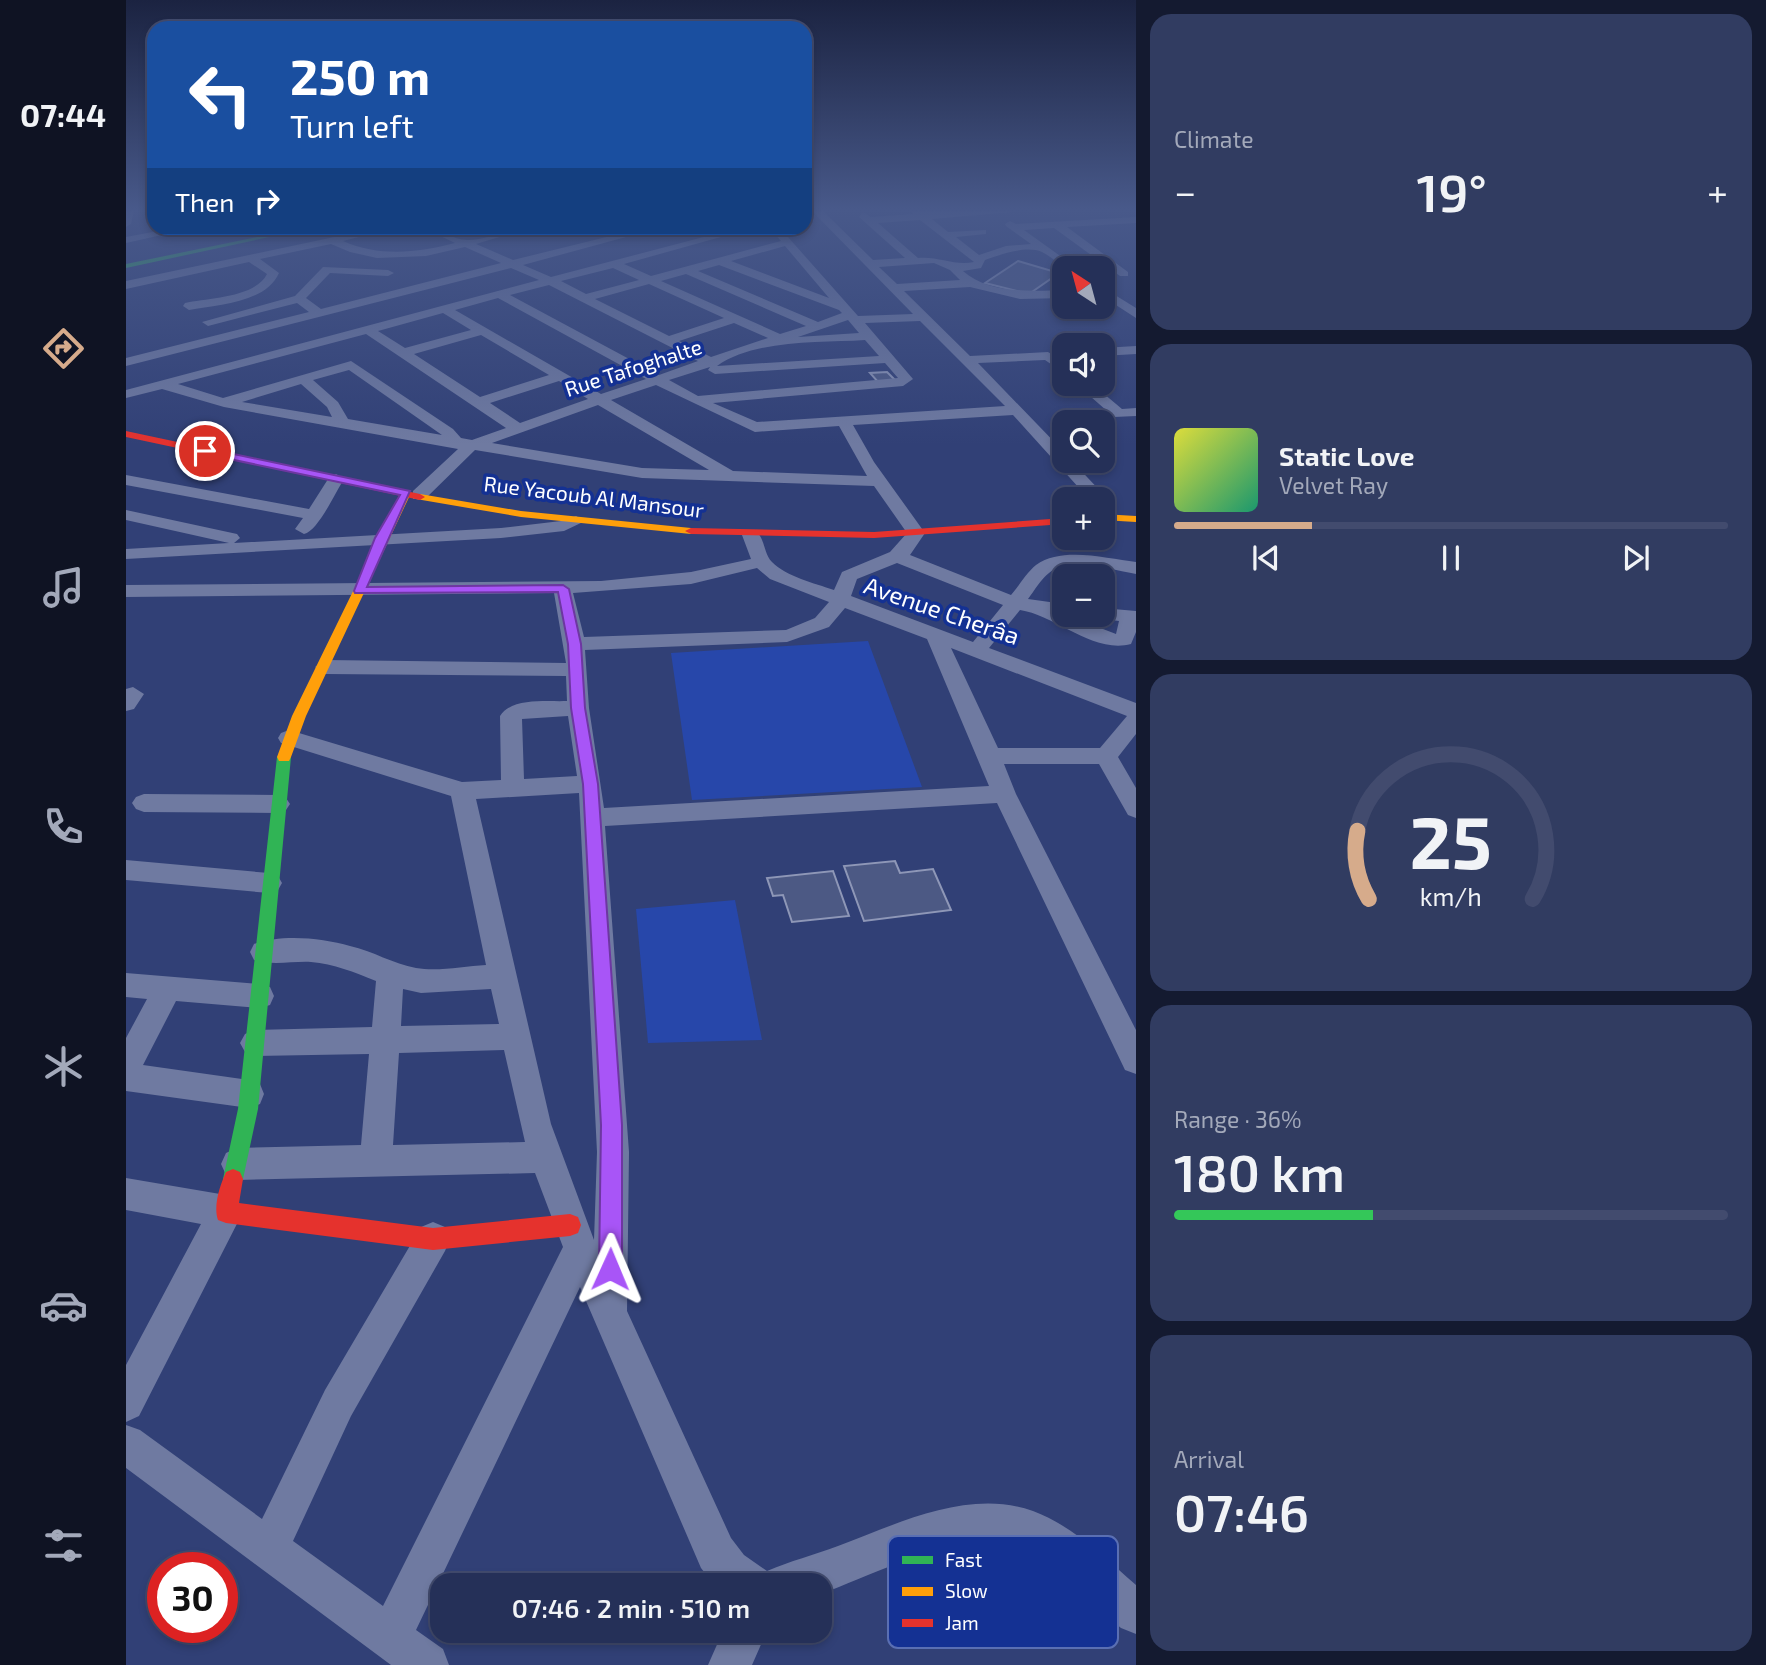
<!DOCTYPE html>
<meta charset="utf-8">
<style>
:root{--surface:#253058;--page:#313c61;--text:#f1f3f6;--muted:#a3a9ba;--line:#424b6e;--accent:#d6ab8b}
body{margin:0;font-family:"Exo 2",sans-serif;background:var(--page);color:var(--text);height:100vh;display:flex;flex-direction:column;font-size:26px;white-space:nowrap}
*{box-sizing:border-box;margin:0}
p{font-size:23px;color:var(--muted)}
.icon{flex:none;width:38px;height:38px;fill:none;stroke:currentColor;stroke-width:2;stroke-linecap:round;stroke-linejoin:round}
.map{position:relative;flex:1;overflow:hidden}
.side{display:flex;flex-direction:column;gap:14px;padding:14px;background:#141a30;width:630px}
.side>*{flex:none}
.top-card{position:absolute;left:21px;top:21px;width:665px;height:214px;border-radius:21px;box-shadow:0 4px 10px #0003,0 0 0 2px var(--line);background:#1a4fa0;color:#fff;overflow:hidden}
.needle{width:46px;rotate:324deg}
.tools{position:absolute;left:926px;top:256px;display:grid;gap:14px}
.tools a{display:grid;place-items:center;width:63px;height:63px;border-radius:14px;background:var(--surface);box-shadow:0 4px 10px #0003,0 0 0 2px var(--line);font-size:35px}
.speed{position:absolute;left:21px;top:1552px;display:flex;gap:14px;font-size:35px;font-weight:700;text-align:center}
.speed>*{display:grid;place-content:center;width:91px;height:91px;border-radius:50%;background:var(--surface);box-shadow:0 4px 10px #0003,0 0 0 2px var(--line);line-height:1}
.speed .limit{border:10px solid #d22;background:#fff;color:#111}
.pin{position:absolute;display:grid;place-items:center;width:60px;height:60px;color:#fff;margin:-30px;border:4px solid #fff;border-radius:50%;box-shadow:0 2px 7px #0007}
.me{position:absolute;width:77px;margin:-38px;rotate:1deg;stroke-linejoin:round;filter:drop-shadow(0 0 5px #0008)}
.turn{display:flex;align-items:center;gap:24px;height:147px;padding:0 28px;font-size:32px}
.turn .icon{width:91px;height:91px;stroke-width:2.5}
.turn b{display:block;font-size:49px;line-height:60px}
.then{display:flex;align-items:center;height:66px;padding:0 28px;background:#0003;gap:14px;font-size:26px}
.big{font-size:52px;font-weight:600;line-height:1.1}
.side .card{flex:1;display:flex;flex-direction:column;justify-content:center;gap:10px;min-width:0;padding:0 24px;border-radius:21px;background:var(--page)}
.side .dial{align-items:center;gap:0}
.dial svg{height:182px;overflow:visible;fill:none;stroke:var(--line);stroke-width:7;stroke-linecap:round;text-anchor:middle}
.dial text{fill:var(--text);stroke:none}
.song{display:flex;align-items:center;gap:21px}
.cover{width:84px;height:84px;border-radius:10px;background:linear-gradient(135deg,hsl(60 70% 55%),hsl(160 70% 35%))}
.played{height:7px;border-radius:4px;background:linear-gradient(90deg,var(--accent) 25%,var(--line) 25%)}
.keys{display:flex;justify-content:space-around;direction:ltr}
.heat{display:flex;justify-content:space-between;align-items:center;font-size:38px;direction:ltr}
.charge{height:10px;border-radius:5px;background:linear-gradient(90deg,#34c759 36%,var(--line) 0)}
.trip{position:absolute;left:304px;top:1573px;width:402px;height:70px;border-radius:21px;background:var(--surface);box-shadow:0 4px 10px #0003,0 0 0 2px var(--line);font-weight:600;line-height:70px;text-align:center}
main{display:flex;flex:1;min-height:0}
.dock{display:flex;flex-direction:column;width:126px;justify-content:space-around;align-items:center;background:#0f1323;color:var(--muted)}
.dock .icon{width:49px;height:49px}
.dock .active{color:var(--accent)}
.dock b{font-size:32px;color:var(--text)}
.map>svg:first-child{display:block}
</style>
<main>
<nav class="dock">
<b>07:44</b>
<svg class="icon active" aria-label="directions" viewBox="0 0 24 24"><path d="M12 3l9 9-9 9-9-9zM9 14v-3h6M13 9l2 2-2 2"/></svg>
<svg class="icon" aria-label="music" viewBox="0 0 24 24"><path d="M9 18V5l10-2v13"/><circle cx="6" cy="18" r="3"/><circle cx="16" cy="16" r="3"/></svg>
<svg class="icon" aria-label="phone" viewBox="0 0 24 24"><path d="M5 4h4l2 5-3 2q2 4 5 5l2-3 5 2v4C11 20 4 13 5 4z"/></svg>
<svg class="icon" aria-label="climate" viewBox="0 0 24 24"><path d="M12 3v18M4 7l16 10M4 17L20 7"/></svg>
<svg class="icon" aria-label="car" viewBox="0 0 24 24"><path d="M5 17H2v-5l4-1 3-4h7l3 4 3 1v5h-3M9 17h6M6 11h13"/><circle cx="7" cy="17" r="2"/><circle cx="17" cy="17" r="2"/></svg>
<svg class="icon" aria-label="filters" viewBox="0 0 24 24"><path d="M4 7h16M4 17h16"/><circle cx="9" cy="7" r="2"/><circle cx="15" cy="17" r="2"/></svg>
</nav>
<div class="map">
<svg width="1010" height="1665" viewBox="0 0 1010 1665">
<rect width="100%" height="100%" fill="#314076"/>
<path fill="#2747aa" d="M742,641L796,787L566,800L545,653Z
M609,900L636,1040L522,1043L510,909Z"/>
<path fill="#4c5984" stroke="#8e97b7" stroke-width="2" d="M892,261L933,273L903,294L859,283Z
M761,372L769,380L752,382L744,373Z
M769,861L774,873L807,869L825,910L738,921L718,866Z
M707,871L723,916L666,922L657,895L647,896L641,878Z"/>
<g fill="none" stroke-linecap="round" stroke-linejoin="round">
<path fill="#6f7aa1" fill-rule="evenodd" d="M0,211H8L5,224L0,227Z
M686,211H697L747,260L779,258L733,217L737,212L745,217L787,214L784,211H899L806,219L822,232L860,230V234L830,237L853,255L880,246L905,244L880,226L879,224L884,221L890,224L1010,217V223L941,227L1002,272V276H994L928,228L898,230L951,268C933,268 930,259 916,252C900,245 874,255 859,260L855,268L837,271C863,294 905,291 938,290V298L894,299L844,287L778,291L844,356L922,352L938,362V373L919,360L852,363L938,452V460H945L978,495L980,499L978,503L976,499H963L887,415L727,425L748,462L799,533L784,555L885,595C893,586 901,572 910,565C937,546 981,559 1010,562V574C986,570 944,556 923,573C915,579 908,591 902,599L938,604V614L990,634L993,621L969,618L966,614H976V608L1010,611V632L1005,644C967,654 929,615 894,610L863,648L1010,703V734L992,757L1010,788V818L1002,815L973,764H878L890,794L1010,1030V1074L999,1070L871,803L479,826L503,1152L501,1311L605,1538L618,1555L641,1571C664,1561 688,1555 712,1546C771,1524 842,1488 907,1511C947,1526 978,1557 1010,1585V1634L995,1628C965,1603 936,1566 900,1550C843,1525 749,1574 695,1594V1586H589L575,1568L454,1287L290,1630L317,1649L323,1665H265L0,1468V1425L14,1430L136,1519L199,1390L295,1227L307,1222L319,1227L324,1239L319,1251L225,1416L167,1541L257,1606L437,1247L409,1173L111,1180L100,1175L95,1164L100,1153L111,1148L235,1145L243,1054L129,1056L119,1052L114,1043L119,1034L129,1030L246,1027L250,981C228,972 208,964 185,962C166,961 147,966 128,960L124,952L128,944C156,934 196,938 224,946C247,951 267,964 290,968C312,972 338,966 360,965L325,796L155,743L152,738L155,733L163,730L336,782L375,780L374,716C386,697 422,702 441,701L440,676L199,674L189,667L199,660L440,663L428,593L0,597V585L475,581L565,572L625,559L616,535L625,530C640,533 636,552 646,562C661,577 688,583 708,590L716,572L764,552L781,533L748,486L516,478L349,450L299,499H287V491L332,449L98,407L36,389L0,398V390L413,280L385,268L0,366V358L183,312L171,303L82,326L76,322L169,296L197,267L262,270L268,273L262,276L204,273L180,298L195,309L375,263L339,247L300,256L251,258L224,252L205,244L134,259L153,273C140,303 91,305 63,310L57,306L59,303C82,298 129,298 141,274L123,262L0,289V281L251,228H268L217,241C253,257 292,253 329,243L298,228C314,228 327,240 341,240C360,241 382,228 403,228L350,244L387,260L517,228H533L397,265L425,277L612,228H627L498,264L525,276L655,241L644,228H654L732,316L787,314ZM794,220L848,262C828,266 812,256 792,258L752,223ZM659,246L703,298L605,261ZM808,263L824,270L834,280L771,284L753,267ZM593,265L713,310L716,313L692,322L572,271ZM487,268L513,280L460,294L435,281ZM560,274L680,326L654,334L535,281ZM523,284L598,318L543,336L469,299ZM423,285L572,361L533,375L384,295ZM372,298L520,379L475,394L329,310ZM317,313L345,330L279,348L252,331ZM722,320L733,333L672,337ZM794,321L879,406L631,422L587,403L777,386L787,379L739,323ZM608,323L642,338L585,357L553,341ZM240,334L380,428L346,440L335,438L327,429L225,361L97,398L52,384ZM355,335L423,375L354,397L288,354ZM739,340L753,356L591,366C629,339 694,343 739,340ZM759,363L772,378L572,396L543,380L584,367L582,370L589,374ZM223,370L316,435L222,419L212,402L187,380ZM433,381L462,399L394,423L364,403ZM175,384L201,407L206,417L116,402ZM530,385L629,432L713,426L741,476L607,471L485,400ZM472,405L583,470L516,468L366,443ZM771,563L877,605L847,642L725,596L731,579ZM631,568L644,579L703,602L689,618L660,630L458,637L447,593L565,584ZM719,608L801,639L863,786L478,808L463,708L459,650L661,642L703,627ZM825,648L1001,716L974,748H872ZM442,716L451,776L398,779L396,719ZM453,793L471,1152L468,1240L425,1124L350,799ZM277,989L295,993L365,989L373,1024L275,1026ZM378,1050L399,1142L267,1145L273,1053Z
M48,228H67L0,243V237Z
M132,228H144L148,231L143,234Z
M976,287L1010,308V318L976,296Z
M1010,346V354L976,356V348Z
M949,383H965L996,409L1010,408V416L988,417Z
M210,474L218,479C209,493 192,531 178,534L169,529L177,518L0,485V475L183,509L204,476Z
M0,510L111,534L114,538L108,543L375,528L435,521L450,516L459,521L438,531L375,538L0,559V549L103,543L0,520Z
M7,687L18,694L8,709L0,711V689Z
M18,794L152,795L160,798L164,804L160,810L152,813L18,812L10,809L6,803L10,797Z
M0,860L143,873L152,876L156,883L152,890L143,893L0,880Z
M0,973L134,984L144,987L148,996L144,1005L134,1008L50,1001L17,1065L123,1080L134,1084L138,1094L134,1104L123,1108L0,1091V1038L21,999L0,997Z
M0,1178L100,1195L112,1200L117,1212L13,1416L0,1422V1365L75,1224L0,1210Z
M597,1631H641L626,1665H582Z"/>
<path fill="#30b455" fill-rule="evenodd" d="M175,228H185L0,268V264Z
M158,752L165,757L132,1109L117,1179L114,1186L107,1189L100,1186L97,1179L112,1109L151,757Z"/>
<path fill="#ff9f0a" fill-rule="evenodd" d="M276,491L285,493L180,716L165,757L163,761H153L151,757L166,716Z
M294,494L395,511L565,528L571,531L565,534L395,517L290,499L289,497Z
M976,514L1010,516V522L976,520Z"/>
<path fill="#e5322d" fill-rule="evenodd" d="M0,431L294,494L299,497L294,500L0,437Z
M938,518V524L748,538L565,534L559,531L565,528L748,532Z
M107,1169L114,1172L117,1179L113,1203L307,1228L444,1214L452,1217L455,1225L452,1233L444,1236L307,1250L100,1223L92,1220C87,1206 94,1185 100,1172Z"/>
</g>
<linearGradient id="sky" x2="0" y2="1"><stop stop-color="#1b2341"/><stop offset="0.47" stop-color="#48598a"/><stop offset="1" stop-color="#48598a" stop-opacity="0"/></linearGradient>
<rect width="1010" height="445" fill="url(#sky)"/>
<path fill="#a855f7" stroke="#6d37a1" stroke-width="2" d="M79,448L284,491L241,587L437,585L443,589L455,644L459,708L472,784L496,1125V1269L492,1277L484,1280L476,1277L473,1269L475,1125L457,784L445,708L442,644L432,592L229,593L228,591L249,538L274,495L75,453Z"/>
<g text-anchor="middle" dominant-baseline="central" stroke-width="7" stroke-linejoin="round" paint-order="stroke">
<g font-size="21" fill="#fff" stroke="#143193">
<text transform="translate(507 367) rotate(-18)">Rue Tafoghalte</text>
<text transform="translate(468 496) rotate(7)">Rue Yacoub Al Mansour</text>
</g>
<g font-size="24" fill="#fff" stroke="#143193">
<text transform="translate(816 610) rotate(19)">Avenue Cherâa</text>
</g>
</g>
<rect x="762" y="1536" width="230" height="112" rx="10" fill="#143193" stroke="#5a6fb3" stroke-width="2"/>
<rect x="776" y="1556" width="31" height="8" fill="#30b455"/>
<rect x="776" y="1587" width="31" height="9" fill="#ff9f0a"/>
<rect x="776" y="1619" width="31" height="8" fill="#e5322d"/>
<g font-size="19" fill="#fff">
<text x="819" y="1567">Fast</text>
<text x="819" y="1598">Slow</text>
<text x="819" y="1630">Jam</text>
</g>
</svg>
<div class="tools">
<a><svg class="needle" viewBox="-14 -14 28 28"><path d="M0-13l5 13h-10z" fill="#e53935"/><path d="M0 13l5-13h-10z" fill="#a3a9ba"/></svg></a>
<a><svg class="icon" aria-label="sound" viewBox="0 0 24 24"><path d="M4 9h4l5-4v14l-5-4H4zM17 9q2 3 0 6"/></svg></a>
<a><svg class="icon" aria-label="search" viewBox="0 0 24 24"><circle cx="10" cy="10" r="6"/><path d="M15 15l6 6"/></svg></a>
<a>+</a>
<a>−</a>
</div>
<div class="speed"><div class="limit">30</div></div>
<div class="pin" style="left:79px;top:451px;background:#d93025"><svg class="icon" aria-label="arrive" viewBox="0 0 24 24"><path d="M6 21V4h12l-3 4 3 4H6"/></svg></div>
<svg class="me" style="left:484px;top:1269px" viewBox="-20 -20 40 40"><path d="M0-17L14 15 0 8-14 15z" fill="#a855f7" stroke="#fff" stroke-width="4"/></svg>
<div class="trip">07:46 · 2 min · 510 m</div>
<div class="top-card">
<div class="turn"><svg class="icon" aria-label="left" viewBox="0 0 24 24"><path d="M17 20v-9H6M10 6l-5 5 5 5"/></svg><div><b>250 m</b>Turn left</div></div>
<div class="then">Then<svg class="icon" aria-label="right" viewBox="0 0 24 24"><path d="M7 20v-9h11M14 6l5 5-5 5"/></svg></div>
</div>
</div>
<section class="side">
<div class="card"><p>Climate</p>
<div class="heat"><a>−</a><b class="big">19°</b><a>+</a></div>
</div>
<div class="card">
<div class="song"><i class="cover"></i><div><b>Static Love</b><p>Velvet Ray</p></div></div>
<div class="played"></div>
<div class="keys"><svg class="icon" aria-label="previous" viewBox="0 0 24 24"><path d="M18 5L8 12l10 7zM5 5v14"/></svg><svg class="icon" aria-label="pause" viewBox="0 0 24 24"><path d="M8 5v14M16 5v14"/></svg><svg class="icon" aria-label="next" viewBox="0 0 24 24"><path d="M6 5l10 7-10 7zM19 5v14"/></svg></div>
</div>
<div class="card dial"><svg viewBox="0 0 100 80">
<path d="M14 69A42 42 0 1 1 86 69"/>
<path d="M14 69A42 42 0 0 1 9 39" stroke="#d6ab8b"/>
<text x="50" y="56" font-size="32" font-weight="700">25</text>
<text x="50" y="72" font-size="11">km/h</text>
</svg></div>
<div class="card"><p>Range · 36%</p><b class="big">180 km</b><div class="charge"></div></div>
<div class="card"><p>Arrival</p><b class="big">07:46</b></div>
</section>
</main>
